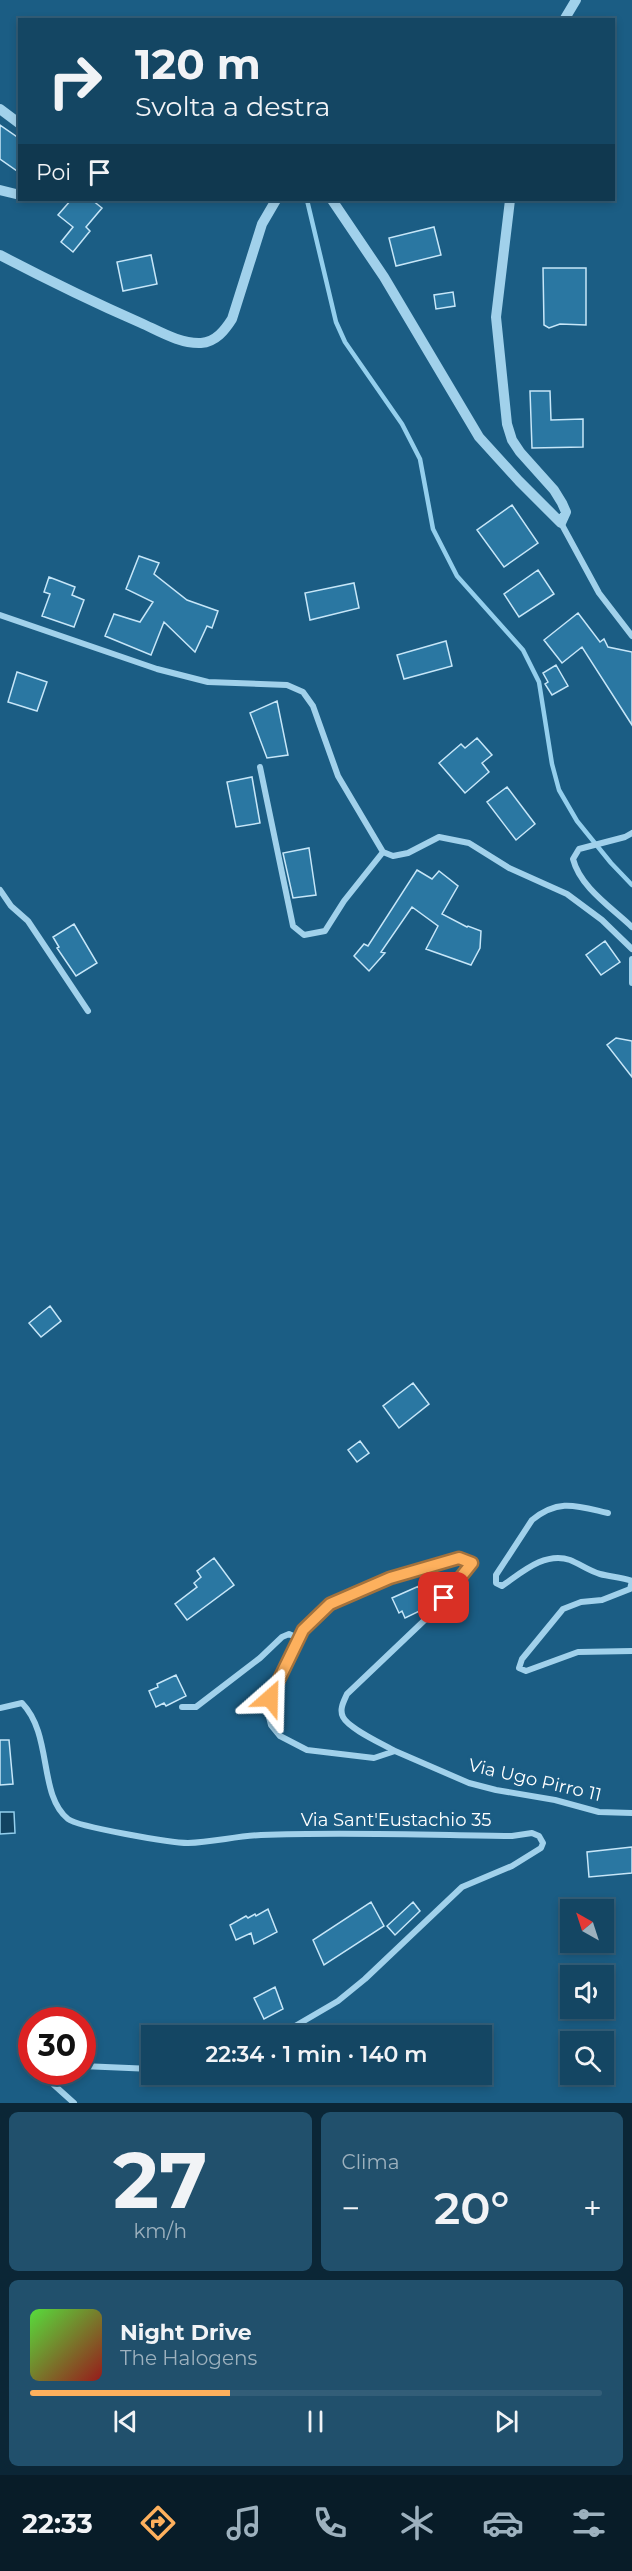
<!DOCTYPE html>
<html lang="it">
<meta charset="utf-8">
<style>
:root{--surface:#144663;--page:#21506c;--text:#f1f3f6;--muted:#9db1be;--line:#335e78;--accent:#fdb05d}
body{margin:0;font-family:Montserrat,sans-serif;background:var(--page);color:var(--text);height:100vh;display:flex;flex-direction:column;font-size:22px;white-space:nowrap}
*{box-sizing:border-box;margin:0}
p{font-size:20px;color:var(--muted)}
.icon{flex:none;width:33px;height:33px;fill:none;stroke:currentColor;stroke-width:2;stroke-linecap:round;stroke-linejoin:round}
.map{position:relative;height:2103px;overflow:hidden}
.details{display:flex;flex-direction:column;gap:9px;padding:9px;background:#0b2636;flex:1}
.details>*{flex:none}
.banner{position:absolute;left:18px;top:18px;width:597px;height:183px;border-radius:0px;box-shadow:0 3px 9px #0003,0 0 0 2px var(--line);background:#144663;color:var(--text);overflow:hidden}
.needle{width:39px;rotate:321deg}
.buttons{position:absolute;left:560px;top:1899px;display:grid;gap:12px}
.buttons a{display:grid;place-items:center;width:54px;height:54px;border-radius:0px;background:var(--surface);box-shadow:0 3px 9px #0003,0 0 0 2px var(--line);font-size:30px}
.speed{position:absolute;left:18px;top:2007px;display:flex;gap:12px;font-size:30px;font-weight:700;text-align:center}
.speed>*{display:grid;place-content:center;width:78px;height:78px;border-radius:50%;background:var(--surface);box-shadow:0 3px 9px #0003,0 0 0 2px var(--line);line-height:1}
.speed .limit{border:9px solid #d22;background:#fff;color:#111}
.pin{position:absolute;display:grid;place-items:center;width:51px;height:51px;color:#fff;margin:-26px;border-radius:12px;box-shadow:0 3px 9px #0006}
.me{position:absolute;width:66px;margin:-33px;rotate:25deg;stroke-linejoin:round;filter:drop-shadow(0 0 4px #0008)}
.turn{display:flex;align-items:center;gap:21px;height:126px;padding:0 18px;font-size:27px}
.turn .icon{width:78px;height:78px;stroke-width:2.5}
.turn b{display:block;font-size:42px;line-height:51px}
.then{display:flex;align-items:center;height:57px;padding:0 18px;background:#0003;gap:12px;font-size:22px}
.big{font-size:45px;font-weight:600;line-height:1.1}
.details .tile{flex:1;display:flex;flex-direction:column;justify-content:center;gap:9px;min-width:0;padding:0 21px;border-radius:9px;background:var(--page)}
.details .dial{align-items:center;gap:0}
.dial b{font-size:78px;line-height:1}
.song{display:flex;align-items:center;gap:18px}
.cover{width:72px;height:72px;border-radius:9px;background:linear-gradient(135deg,hsl(110 70% 55%),hsl(0 70% 35%))}
.played{height:6px;border-radius:3px;background:linear-gradient(90deg,var(--accent) 35%,var(--line) 35%)}
.keys{display:flex;justify-content:space-around;direction:ltr}
.heat{display:flex;justify-content:space-between;align-items:center;font-size:33px;direction:ltr}
.details .tiles{flex:1;display:grid;gap:9px;grid-template-columns:1fr 1fr}
.tile:last-child{grid-column:span 2}
.trip{position:absolute;left:141px;top:2025px;width:351px;height:60px;border-radius:0px;background:var(--surface);box-shadow:0 3px 9px #0003,0 0 0 2px var(--line);font-weight:600;line-height:60px;text-align:center}
.tabs{display:flex;height:96px;justify-content:space-around;align-items:center;background:#081c28;color:var(--muted)}
.tabs .icon{width:42px;height:42px}
.tabs .on{color:var(--accent)}
.tabs b{font-size:27px;color:var(--text)}
.map>svg:first-child{display:block}
</style>
<div class="map">
<svg width="632" height="2103" viewBox="0 0 632 2103">
<rect width="100%" height="100%" fill="#1b5d84"/>
<path fill="#124462" stroke="#94cfed" stroke-width="1.5" d="M0,1812H14L15,1833L0,1834Z"/>
<g fill="none" stroke-linecap="round" stroke-linejoin="round">
<path stroke="#94cfed" stroke-width="4.5" d="M307,200L336,322L345,342L402,424L420,459L433,529L457,576L523,650L539,682L552,764L559,790L577,821L611,863L632,885"/>
</g>
<path fill="#2a77a2" stroke="#c6e6f8" stroke-width="1.5" d="M0,125L20,139V173L0,159Z
M71,200H92L102,208L86,227L90,231L73,252L61,242L73,227L58,215Z
M434,227L441,255L396,266L389,238Z
M151,255L157,284L123,291L117,262Z
M543,268H586V325L560,324L549,328L544,325Z
M453,292L455,306L436,309L434,295Z
M530,391H550L551,420L583,419V447L532,448Z
M512,505L538,543L504,567L477,530Z
M139,556L159,563L154,574L187,600L218,611L212,628L207,626L195,652L164,622L151,655L105,636L114,614L140,622L153,602L126,589Z
M538,570L554,594L519,617L504,594Z
M49,577L75,587L72,595L84,600L74,627L42,616L50,594L44,592Z
M354,583L359,608L310,620L305,593Z
M578,613L600,642L604,639L608,647L632,652V725L582,647L562,663L544,640Z
M446,641L452,666L404,679L397,655Z
M556,665L568,686L552,695L545,684L548,682L543,673Z
M17,672L47,682L37,711L8,702Z
M277,701L288,755L267,758L250,713Z
M477,738L492,755L482,763L489,772L465,793L439,763L461,744L465,748Z
M252,777L260,823L236,827L227,782Z
M507,787L535,824L516,840L487,802Z
M309,848L316,895L293,898L283,853Z
M417,870L432,879L439,871L458,886L442,914L467,927L468,926L481,931L480,948L471,965L426,949L438,926L412,907L381,952L385,953L369,971L354,956L364,944L368,946Z
M74,924L97,963L76,976L57,948L59,947L53,937Z
M605,941L620,962L601,975L586,955Z
M616,1038L632,1041V1077L607,1045Z
M50,1306L61,1321L41,1337L29,1323Z
M413,1383L429,1404L399,1428L383,1406Z
M360,1441L369,1453L357,1462L348,1450Z
M214,1558L234,1585L187,1620L175,1604L197,1587L194,1583L201,1577L197,1571Z
M419,1586L428,1607L405,1618L402,1611L399,1613L392,1598Z
M176,1675L186,1696L166,1706L164,1703L156,1707L149,1691L158,1687L157,1684Z
M0,1740H9L13,1784L0,1785Z
M632,1847V1873L589,1877L587,1852Z
M371,1902L384,1926L324,1965L313,1940Z
M413,1902L420,1911L395,1935L387,1926Z
M268,1909L277,1932L254,1944L251,1933L236,1940L230,1925L246,1916L248,1918L255,1914L256,1916Z
M275,1987L283,2009L264,2019L254,1998Z"/>
<g fill="none" stroke-linecap="round" stroke-linejoin="round">
<path stroke="#a1d1eb" stroke-width="6" d="M561,523L599,593L632,636
M0,615L157,669L208,682L287,685L303,692L313,706L338,776L383,852L393,856L408,853L439,837L469,843L509,868L567,894L602,920L632,949
M260,767L293,926L304,935L325,931L344,901L383,852
M632,833L625,837L579,849L573,859C580,887 611,907 632,927
M0,890L11,906L28,921L88,1011
M632,959V983
M608,1513C577,1506 559,1498 532,1520L496,1575V1583L502,1586C521,1573 545,1551 570,1560C580,1564 589,1571 600,1574C611,1577 622,1577 632,1581L630,1589L602,1600L581,1602L563,1609L522,1659L519,1668L526,1671L578,1652L632,1651
M182,1707H196L260,1658L282,1637L289,1634L298,1638
M0,1708L22,1703C53,1735 38,1795 68,1819C78,1827 172,1843 188,1843C213,1842 237,1836 261,1835C345,1832 429,1835 512,1836L532,1833L539,1836L543,1843L541,1848L512,1866L462,1887L365,1979L338,2001L278,2036
M395,1751C383,1744 349,1729 343,1717C339,1709 344,1701 347,1694L430,1615L472,1563L459,1558L390,1578L330,1604L303,1630L270,1698L268,1713L271,1725L280,1736L307,1750L374,1758L395,1751L469,1783L496,1790L555,1800L599,1812L632,1813
M82,2066L152,2069
M53,2072L50,2079L54,2085L74,2103"/>
<path stroke="#a1d1eb" stroke-width="10" d="M564,20L576,0
M0,109L20,124
M0,190L20,195
M332,200L384,277L479,437L519,481L561,523L566,512L562,503L554,490L520,452L512,440L507,424L496,317L510,200
M0,255C46,279 93,302 141,323C159,331 180,344 201,343C216,342 225,330 232,319L262,224L276,200"/>
</g>
<g fill="none" stroke-linecap="round" stroke-linejoin="round">
<g stroke="#a4723c" stroke-width="15">
<path id="route" d="M270,1698L303,1630L330,1604L390,1578L459,1558L472,1563L444,1598"/>
</g>
<use href="#route" stroke="#fdb05d" stroke-width="10"/>
</g>
<g text-anchor="middle" dominant-baseline="central" stroke-width="6" stroke-linejoin="round" paint-order="stroke">
<g font-size="18" fill="#fff" stroke="#1b5d84">
<text transform="translate(535 1780) rotate(13)">Via Ugo Pirro 11</text>
<text x="396" y="1820">Via Sant'Eustachio 35</text>
</g>
</g>
</svg>
<div class="buttons">
<a><svg class="needle" viewBox="-14 -14 28 28"><path d="M0-13l5 13h-10z" fill="#e53935"/><path d="M0 13l5-13h-10z" fill="#9db1be"/></svg></a>
<a><svg class="icon" aria-label="sound" viewBox="0 0 24 24"><path d="M4 9h4l5-4v14l-5-4H4zM17 9q2 3 0 6"/></svg></a>
<a><svg class="icon" aria-label="search" viewBox="0 0 24 24"><circle cx="10" cy="10" r="6"/><path d="M15 15l6 6"/></svg></a>
</div>
<div class="speed"><div class="limit">30</div></div>
<div class="pin" style="left:444px;top:1598px;background:#d93025"><svg class="icon" aria-label="arrive" viewBox="0 0 24 24"><path d="M6 21V4h12l-3 4 3 4H6"/></svg></div>
<svg class="me" style="left:270px;top:1698px" viewBox="-20 -20 40 40"><path d="M0-17L14 15 0 8-14 15z" fill="#fdb05d" stroke="#fff" stroke-width="4"/></svg>
<div class="trip">22:34 · 1 min · 140 m</div>
<div class="banner">
<div class="turn"><svg class="icon" aria-label="right" viewBox="0 0 24 24"><path d="M7 20v-9h11M14 6l5 5-5 5"/></svg><div><b>120 m</b>Svolta a destra</div></div>
<div class="then">Poi<svg class="icon" aria-label="arrive" viewBox="0 0 24 24"><path d="M6 21V4h12l-3 4 3 4H6"/></svg></div>
</div>
</div>
<section class="details">
<div class="tiles">
<div class="tile dial"><b>27</b><p>km/h</p></div>
<div class="tile"><p>Clima</p>
<div class="heat"><a>−</a><b class="big">20°</b><a>+</a></div>
</div>
<div class="tile">
<div class="song"><i class="cover"></i><div><b>Night Drive</b><p>The Halogens</p></div></div>
<div class="played"></div>
<div class="keys"><svg class="icon" aria-label="previous" viewBox="0 0 24 24"><path d="M18 5L8 12l10 7zM5 5v14"/></svg><svg class="icon" aria-label="pause" viewBox="0 0 24 24"><path d="M8 5v14M16 5v14"/></svg><svg class="icon" aria-label="next" viewBox="0 0 24 24"><path d="M6 5l10 7-10 7zM19 5v14"/></svg></div>
</div>
</div>
</section>
<nav class="tabs">
<b>22:33</b>
<svg class="icon on" aria-label="directions" viewBox="0 0 24 24"><path d="M12 3l9 9-9 9-9-9zM9 14v-3h6M13 9l2 2-2 2"/></svg>
<svg class="icon" aria-label="music" viewBox="0 0 24 24"><path d="M9 18V5l10-2v13"/><circle cx="6" cy="18" r="3"/><circle cx="16" cy="16" r="3"/></svg>
<svg class="icon" aria-label="phone" viewBox="0 0 24 24"><path d="M5 4h4l2 5-3 2q2 4 5 5l2-3 5 2v4C11 20 4 13 5 4z"/></svg>
<svg class="icon" aria-label="climate" viewBox="0 0 24 24"><path d="M12 3v18M4 7l16 10M4 17L20 7"/></svg>
<svg class="icon" aria-label="car" viewBox="0 0 24 24"><path d="M5 17H2v-5l4-1 3-4h7l3 4 3 1v5h-3M9 17h6M6 11h13"/><circle cx="7" cy="17" r="2"/><circle cx="17" cy="17" r="2"/></svg>
<svg class="icon" aria-label="filters" viewBox="0 0 24 24"><path d="M4 7h16M4 17h16"/><circle cx="9" cy="7" r="2"/><circle cx="15" cy="17" r="2"/></svg>
</nav>
